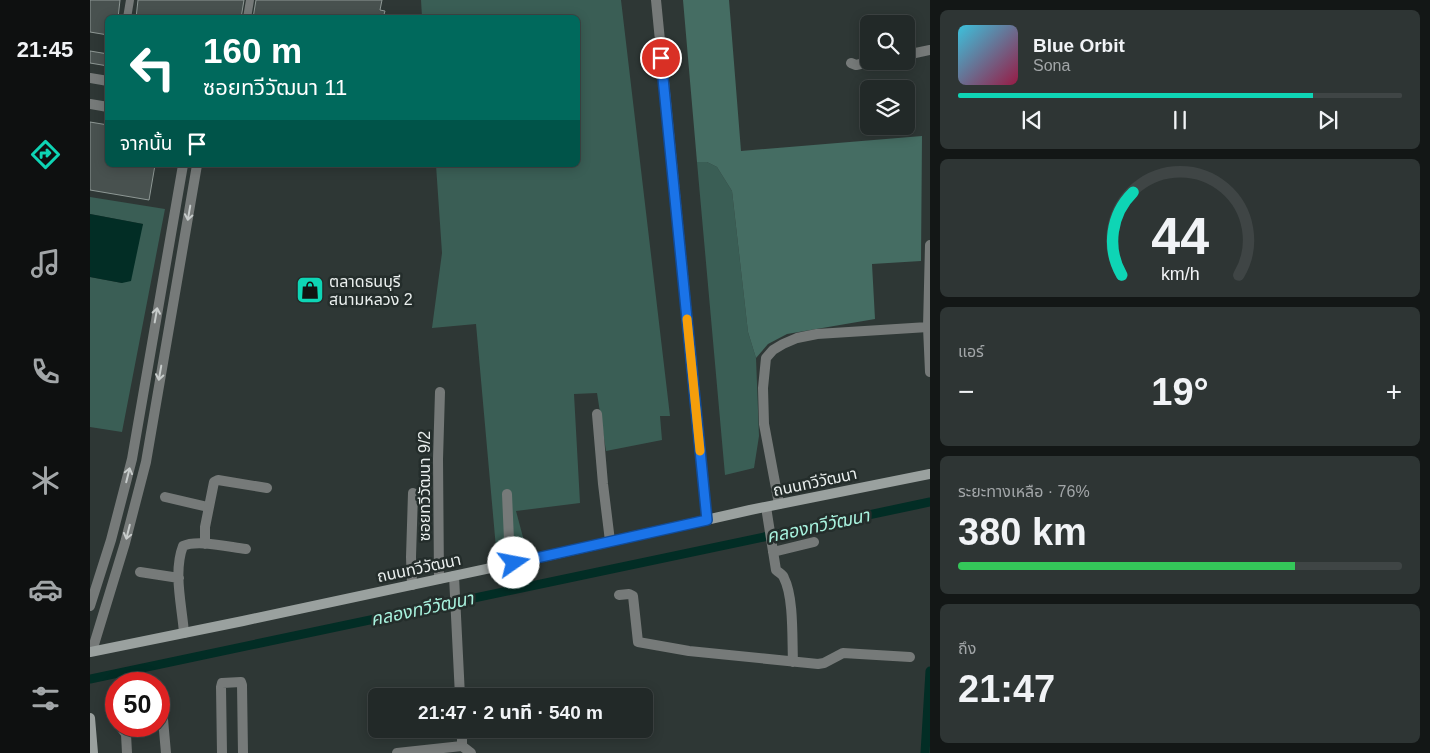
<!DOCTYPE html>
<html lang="th">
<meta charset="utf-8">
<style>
:root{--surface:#222928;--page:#2e3534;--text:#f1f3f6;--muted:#a2a6a8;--line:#3f4545;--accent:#0ed5b5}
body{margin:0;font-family:Arial,"Noto Sans Thai",sans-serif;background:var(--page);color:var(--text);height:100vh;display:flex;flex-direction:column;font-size:19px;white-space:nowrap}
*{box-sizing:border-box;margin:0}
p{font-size:16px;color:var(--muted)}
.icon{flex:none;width:28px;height:28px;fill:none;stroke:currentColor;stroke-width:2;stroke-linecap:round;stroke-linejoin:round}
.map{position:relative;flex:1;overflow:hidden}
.drawer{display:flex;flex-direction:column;gap:10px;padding:10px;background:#131716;width:500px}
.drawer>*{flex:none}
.guide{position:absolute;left:15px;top:15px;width:475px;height:152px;border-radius:8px;box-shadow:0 2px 12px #0003,0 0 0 1px var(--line);background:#00695c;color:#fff;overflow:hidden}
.buttons{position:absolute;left:770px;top:15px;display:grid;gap:10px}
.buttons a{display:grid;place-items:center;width:55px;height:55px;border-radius:8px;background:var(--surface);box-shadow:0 2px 12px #0003,0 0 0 1px var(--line);font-size:25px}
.speed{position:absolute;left:15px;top:672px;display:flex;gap:10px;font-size:25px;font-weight:700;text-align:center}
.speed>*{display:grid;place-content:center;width:65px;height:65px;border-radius:50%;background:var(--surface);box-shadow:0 2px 12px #0003,0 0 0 1px var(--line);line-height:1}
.speed .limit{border:8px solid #d22;background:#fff;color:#111}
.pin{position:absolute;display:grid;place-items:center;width:42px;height:42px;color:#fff;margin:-21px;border:2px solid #fff;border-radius:50%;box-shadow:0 1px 5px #0007}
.me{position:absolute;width:55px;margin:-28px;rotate:78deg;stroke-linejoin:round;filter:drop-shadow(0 0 4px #0008)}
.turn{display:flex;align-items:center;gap:18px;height:105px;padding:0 15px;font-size:22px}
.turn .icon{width:65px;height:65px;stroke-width:2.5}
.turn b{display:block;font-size:35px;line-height:42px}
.then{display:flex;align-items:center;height:48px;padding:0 15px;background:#0003;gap:10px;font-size:19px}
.big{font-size:38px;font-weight:700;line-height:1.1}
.drawer .tile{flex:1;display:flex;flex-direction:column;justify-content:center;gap:8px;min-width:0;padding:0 18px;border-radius:8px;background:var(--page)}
.drawer .dial{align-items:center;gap:0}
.dial svg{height:130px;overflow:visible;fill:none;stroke:var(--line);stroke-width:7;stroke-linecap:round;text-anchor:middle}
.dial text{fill:var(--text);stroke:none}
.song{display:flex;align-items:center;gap:15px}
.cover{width:60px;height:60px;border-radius:8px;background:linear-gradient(135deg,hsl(190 70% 55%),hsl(340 70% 35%))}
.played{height:5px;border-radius:2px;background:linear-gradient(90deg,var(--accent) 80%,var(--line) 80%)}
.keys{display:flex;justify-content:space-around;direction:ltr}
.heat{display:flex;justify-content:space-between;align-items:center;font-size:28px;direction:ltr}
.charge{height:8px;border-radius:4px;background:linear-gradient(90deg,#34c759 76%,var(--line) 0)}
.trip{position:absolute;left:278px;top:688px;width:285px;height:50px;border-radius:8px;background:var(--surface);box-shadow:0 2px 12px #0003,0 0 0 1px var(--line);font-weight:700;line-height:50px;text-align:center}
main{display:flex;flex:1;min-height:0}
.tab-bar{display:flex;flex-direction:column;width:90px;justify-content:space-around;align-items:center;background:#0e1010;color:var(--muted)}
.tab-bar .icon{width:35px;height:35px}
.tab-bar .selected{color:var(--accent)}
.tab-bar b{font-size:22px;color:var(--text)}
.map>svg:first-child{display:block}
</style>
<main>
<nav class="tab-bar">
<b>21:45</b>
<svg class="icon selected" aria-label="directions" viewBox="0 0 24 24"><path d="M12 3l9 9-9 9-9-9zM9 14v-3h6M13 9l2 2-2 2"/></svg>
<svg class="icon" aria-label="music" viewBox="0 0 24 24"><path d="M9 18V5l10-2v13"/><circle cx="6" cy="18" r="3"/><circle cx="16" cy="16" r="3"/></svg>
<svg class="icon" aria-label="phone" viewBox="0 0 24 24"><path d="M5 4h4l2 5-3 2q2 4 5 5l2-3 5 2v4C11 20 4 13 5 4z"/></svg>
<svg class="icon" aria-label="climate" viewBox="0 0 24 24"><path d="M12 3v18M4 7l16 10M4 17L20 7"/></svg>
<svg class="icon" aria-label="car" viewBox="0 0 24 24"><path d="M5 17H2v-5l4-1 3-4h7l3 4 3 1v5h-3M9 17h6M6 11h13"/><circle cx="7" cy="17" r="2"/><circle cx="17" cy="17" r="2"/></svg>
<svg class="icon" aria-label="filters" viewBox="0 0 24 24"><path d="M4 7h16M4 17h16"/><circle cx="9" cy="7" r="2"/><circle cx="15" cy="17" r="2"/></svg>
</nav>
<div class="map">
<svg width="840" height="753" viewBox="0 0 840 753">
<rect width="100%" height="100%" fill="#2e3735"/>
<path fill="#3a5e55" d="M331,0H531L580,416H570L572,440L516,451L507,393L484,394L490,503L426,511L434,541L406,548L386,324L342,328L352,253L346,165H488V18L332,17Z
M607,162H617L627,167L642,191L658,332L666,358L669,436L664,468L635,475Z
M0,197L75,209L32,432L0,427V277L32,283L53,224L0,214Z"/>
<path fill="#456d63" d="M593,0H639L651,151L832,136L831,261L782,264L785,319L697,334L678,344L666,358L658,332L642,191L627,167L617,162H607Z"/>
<path fill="#022d25" d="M0,214L53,224L41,281L32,283L0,277Z"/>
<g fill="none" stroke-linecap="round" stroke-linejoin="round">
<path stroke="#022d25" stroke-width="9" d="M0,679L840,502
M835,753L840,671"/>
</g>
<path fill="#48514f" stroke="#8e9895" d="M0,0H30L28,18H18V35L0,32Z
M48,0H154L151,18H46Z
M166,0H292L290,10L295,11L293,18H163Z
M0,51L18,54V66L0,63Z
M0,122L18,125V165H65L59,200L0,190Z"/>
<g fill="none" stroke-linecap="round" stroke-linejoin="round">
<path stroke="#767a79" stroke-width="8" d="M37,18L40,0
M157,18L160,0"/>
<path stroke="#767a79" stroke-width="10" d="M566,0L617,519
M816,55L840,50
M761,63L766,65L784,61
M0,78L18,81
M0,104L18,107
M838,327L840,372
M507,414L513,484L520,541
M417,494L419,540L423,563
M75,497L118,507
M676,507L686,570C689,573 693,574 694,578C704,597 702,640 703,662
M115,544V527L124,482L128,480L177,488
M683,552L724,542
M50,572L89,578
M364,576L370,696
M349,579L348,459L350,392
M322,585L321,557L323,493
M529,595L539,594L543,596L548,642L599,651L728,664L734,663L753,653L820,657
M0,606L21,540L42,459L93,165
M94,633C92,606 83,572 93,546C107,539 139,547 156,549
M2,651L35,543L56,462L107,165
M72,708L76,753
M30,726L36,734L37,753
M372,729V746
M132,753L131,687L132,683L151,682L152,685L153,753
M307,753L372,746L381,753"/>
<path stroke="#767a79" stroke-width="10" d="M689,504L674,424L673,388L676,358L683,350L693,344L707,338L727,334L838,327L840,245"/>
<path stroke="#9aa19f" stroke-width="10" d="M0,652L153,621L461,555L660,510L840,474
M0,718L3,753"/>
</g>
<defs><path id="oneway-shaft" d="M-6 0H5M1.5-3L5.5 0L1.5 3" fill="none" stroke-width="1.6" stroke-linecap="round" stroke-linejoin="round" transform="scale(1.25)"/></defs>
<g stroke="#c7cccb">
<use href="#oneway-shaft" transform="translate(99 213) rotate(100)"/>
<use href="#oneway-shaft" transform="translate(66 315) rotate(-80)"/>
<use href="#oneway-shaft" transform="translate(70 373) rotate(100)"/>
<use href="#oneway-shaft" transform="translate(38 475) rotate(-76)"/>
<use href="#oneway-shaft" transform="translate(38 532) rotate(104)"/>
</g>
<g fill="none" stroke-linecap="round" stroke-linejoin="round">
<g stroke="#114b97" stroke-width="12">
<path id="route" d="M424,563L617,520L571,58"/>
</g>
<use href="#route" stroke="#1a73e8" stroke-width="9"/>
<path stroke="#f59e0b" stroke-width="9" d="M597,319L610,451"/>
</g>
<defs>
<g id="shop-square" transform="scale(1.4375)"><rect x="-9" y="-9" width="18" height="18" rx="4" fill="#0ed5b5" stroke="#242d2b"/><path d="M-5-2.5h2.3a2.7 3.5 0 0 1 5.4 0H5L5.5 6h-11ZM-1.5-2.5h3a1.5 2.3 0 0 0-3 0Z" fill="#111"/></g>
</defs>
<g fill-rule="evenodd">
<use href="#shop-square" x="220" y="290"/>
</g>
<g text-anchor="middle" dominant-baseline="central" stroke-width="5" stroke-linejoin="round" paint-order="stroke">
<g font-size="16" fill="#eaefee" stroke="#242d2b" text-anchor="start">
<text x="239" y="281">ตลาดธนบุรี<tspan x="239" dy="18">สนามหลวง 2</tspan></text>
</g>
<g font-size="16" fill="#eaefee" stroke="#242d2b">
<text transform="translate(725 482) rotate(-12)">ถนนทวีวัฒนา</text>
<text transform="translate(334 486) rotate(-90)">ซอยทวีวัฒนา 9/2</text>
<text transform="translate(329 568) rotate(-12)">ถนนทวีวัฒนา</text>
</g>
<g font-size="18" font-style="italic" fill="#a8f2de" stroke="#242d2b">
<text transform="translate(728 526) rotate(-12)">คลองทวีวัฒนา</text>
<text transform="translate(332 609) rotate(-12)">คลองทวีวัฒนา</text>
</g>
</g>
</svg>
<div class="buttons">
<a><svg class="icon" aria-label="search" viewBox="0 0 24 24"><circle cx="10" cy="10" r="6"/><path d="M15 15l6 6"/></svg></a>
<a><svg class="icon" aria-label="layers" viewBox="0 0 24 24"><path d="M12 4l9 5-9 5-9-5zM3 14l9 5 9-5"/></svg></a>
</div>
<div class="speed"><div class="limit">50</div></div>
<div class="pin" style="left:571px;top:58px;background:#d93025"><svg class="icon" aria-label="arrive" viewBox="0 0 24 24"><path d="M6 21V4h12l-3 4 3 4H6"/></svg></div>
<svg class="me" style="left:424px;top:563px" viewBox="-20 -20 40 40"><circle r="19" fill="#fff"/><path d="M0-13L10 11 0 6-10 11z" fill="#1a73e8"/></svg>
<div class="trip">21:47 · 2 นาที · 540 m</div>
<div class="guide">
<div class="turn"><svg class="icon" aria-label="left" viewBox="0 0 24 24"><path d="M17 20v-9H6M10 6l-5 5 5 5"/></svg><div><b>160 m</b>ซอยทวีวัฒนา 11</div></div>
<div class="then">จากนั้น<svg class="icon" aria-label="arrive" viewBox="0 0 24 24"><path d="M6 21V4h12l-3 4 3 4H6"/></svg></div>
</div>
</div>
<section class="drawer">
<div class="tile">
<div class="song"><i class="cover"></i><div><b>Blue Orbit</b><p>Sona</p></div></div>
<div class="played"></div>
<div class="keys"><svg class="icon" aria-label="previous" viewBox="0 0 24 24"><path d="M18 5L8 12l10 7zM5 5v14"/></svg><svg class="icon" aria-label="pause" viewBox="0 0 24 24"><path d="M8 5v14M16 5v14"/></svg><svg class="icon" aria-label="next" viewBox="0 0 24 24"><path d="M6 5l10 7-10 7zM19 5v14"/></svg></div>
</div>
<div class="tile dial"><svg viewBox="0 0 100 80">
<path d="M14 69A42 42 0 1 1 86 69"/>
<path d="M14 69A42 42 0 0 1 21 18" stroke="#0ed5b5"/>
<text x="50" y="56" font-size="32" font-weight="700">44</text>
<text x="50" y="72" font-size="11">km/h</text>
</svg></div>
<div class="tile"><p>แอร์</p>
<div class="heat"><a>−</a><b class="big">19°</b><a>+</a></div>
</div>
<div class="tile"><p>ระยะทางเหลือ · 76%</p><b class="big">380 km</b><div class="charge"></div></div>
<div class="tile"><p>ถึง</p><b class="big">21:47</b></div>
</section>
</main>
